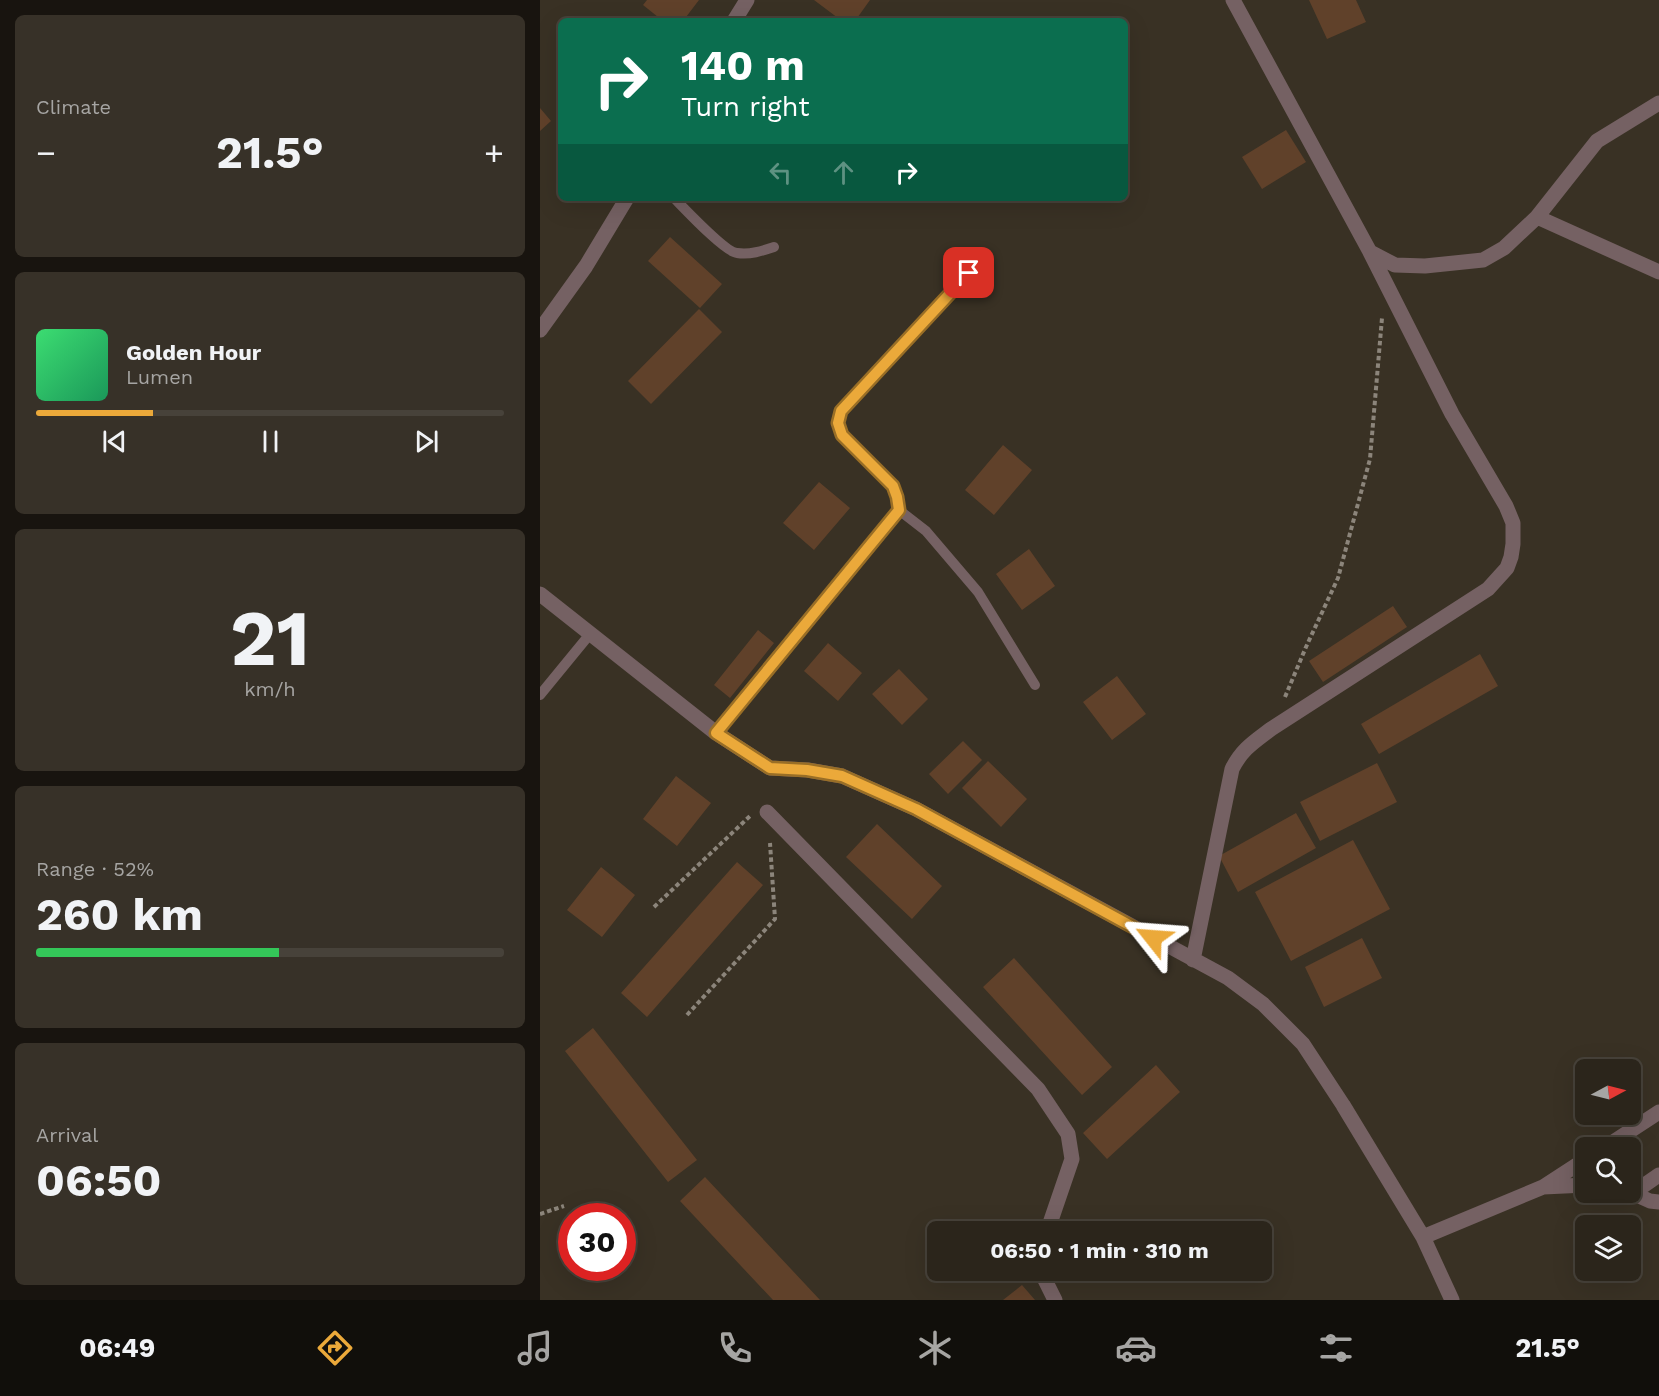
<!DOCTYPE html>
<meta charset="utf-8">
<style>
:root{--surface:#2b251b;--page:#373128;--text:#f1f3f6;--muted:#a6a5a3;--line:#47423a;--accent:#eba93a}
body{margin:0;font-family:"Work Sans",sans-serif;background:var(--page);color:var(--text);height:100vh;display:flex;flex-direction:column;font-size:22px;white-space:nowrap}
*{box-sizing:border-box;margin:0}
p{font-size:20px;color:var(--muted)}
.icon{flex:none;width:33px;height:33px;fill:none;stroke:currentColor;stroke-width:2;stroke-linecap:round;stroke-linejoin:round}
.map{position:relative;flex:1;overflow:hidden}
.details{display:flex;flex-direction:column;gap:15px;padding:15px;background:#18140f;width:540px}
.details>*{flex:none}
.guide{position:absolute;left:18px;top:18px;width:570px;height:183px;border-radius:9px;box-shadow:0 6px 24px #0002,0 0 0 2px var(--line);background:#0b6e4f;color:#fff;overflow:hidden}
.needle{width:39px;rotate:83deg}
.fabs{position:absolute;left:1035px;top:1059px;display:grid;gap:12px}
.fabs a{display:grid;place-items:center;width:66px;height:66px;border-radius:9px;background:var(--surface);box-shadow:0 6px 24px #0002,0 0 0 2px var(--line);font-size:30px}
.speed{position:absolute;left:18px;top:1203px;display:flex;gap:12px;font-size:30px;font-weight:700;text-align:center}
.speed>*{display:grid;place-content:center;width:78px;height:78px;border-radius:50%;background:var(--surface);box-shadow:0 6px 24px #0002,0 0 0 2px var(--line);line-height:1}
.speed .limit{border:9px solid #d22;background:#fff;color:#111}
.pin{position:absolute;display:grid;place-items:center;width:51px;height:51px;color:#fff;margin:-26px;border-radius:12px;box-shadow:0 3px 9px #0006}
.me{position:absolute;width:66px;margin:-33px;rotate:298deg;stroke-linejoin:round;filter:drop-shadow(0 0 4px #0008)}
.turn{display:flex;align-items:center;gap:21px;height:126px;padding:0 24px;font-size:27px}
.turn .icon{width:78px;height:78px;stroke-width:2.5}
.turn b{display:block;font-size:42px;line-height:51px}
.lanes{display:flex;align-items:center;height:57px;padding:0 24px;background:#0003;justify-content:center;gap:30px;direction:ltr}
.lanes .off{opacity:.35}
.big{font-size:45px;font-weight:700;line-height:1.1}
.details .tile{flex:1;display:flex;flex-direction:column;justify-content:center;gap:9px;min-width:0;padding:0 21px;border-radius:9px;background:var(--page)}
.details .dial{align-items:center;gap:0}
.dial b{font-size:78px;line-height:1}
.song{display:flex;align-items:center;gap:18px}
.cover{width:72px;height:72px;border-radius:9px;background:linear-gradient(135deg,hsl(140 70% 55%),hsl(150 70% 35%))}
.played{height:6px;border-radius:3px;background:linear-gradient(90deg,var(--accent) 25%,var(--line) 25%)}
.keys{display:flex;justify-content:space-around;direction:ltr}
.heat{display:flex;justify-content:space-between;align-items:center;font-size:33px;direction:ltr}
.charge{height:9px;border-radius:4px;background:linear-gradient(90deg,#34c759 52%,var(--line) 0)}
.trip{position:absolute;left:387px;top:1221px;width:345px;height:60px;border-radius:9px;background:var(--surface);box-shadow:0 6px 24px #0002,0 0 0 2px var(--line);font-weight:700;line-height:60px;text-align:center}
.tab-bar{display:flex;height:96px;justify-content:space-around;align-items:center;background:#110f0b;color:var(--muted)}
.tab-bar .icon{width:42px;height:42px}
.tab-bar .active{color:var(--accent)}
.tab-bar b{font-size:27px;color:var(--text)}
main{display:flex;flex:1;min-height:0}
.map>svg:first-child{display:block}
</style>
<main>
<section class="details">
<div class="tile"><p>Climate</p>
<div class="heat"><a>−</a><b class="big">21.5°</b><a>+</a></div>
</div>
<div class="tile">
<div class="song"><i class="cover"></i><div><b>Golden Hour</b><p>Lumen</p></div></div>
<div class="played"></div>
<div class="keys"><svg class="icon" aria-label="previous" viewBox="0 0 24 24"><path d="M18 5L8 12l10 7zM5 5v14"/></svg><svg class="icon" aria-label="pause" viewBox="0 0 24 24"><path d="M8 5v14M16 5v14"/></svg><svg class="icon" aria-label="next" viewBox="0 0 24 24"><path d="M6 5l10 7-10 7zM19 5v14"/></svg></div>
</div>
<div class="tile dial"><b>21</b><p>km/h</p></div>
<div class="tile"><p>Range · 52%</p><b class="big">260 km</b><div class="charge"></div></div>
<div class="tile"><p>Arrival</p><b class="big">06:50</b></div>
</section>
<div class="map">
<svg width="1119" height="1300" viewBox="0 0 1119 1300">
<rect width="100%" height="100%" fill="#393124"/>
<path fill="#60412a" d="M107,0H159L143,21H123L103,5Z
M274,0H330L315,21H302Z
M769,0H816L826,22L787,39Z
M0,108L11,121L0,131Z
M746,130L766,162L722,189L702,157Z
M130,237L182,284L160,308L108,261Z
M159,309L182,332L111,404L88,381Z
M463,445L492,470L454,515L425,490Z
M279,482L310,508L274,550L243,523Z
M489,549L515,586L482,610L456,574Z
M853,606L867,627L783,682L769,661Z
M218,630L234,643L190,698L174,685Z
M288,643L322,673L298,701L264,671Z
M940,654L958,686L839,754L821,724Z
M359,669L388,699L362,725L332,694Z
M577,676L606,714L572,740L543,702Z
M423,741L442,760L408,794L389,774Z
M448,761L487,799L461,827L422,788Z
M837,763L857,802L780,841L760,802Z
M136,776L171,803L137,846L103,819Z
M756,813L776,848L698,892L679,856Z
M337,824L402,886L372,919L306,857Z
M813,840L850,909L751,961L715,892Z
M197,862L223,885L107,1017L81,993Z
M61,867L95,895L62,937L27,910Z
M822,938L842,978L784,1007L765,967Z
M474,958L572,1067L542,1095L443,987Z
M53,1028L157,1160L128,1182L25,1051Z
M616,1065L640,1092L567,1159L543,1133Z
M165,1177L280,1300H233L140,1201Z
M482,1285L495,1300H463Z"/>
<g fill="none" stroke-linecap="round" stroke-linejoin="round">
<path stroke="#8c857b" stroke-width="4" stroke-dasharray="4.5 3" stroke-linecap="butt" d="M745,697L766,647L798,578L830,459L842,318
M114,907L210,816
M147,1015L235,919L230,843
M0,1214L24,1206"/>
<path stroke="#756163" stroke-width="10" d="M134,198C145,209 185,252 197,253C210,255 222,251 234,247
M359,510L386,531L438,592L495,685
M0,695L50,634
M176,733L359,510L357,497L353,486L302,435L298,423L301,411L445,256"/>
<path stroke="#756163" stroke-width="15" d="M693,0L830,252L855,265L885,266L943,260L964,248L997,217L1057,141L1119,103
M194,21L207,0
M997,217L1119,272
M0,330L46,266L87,198
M0,594L176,733L230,768L268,770L302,776L376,809L688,978L723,1004L763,1044L803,1105L883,1237L912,1300
M227,812L498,1089L528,1134L532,1159L507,1232
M653,960L692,769C702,749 714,742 731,729L948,589L967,568L971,557L973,544V523L966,506L912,414L830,252
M1064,1148L1119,1112
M1003,1187L1046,1185
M1090,1192L1110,1201L1119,1202
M1093,1193L1119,1175
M883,1237L1003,1187L1046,1159
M500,1270L515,1300"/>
</g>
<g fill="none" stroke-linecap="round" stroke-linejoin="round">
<g stroke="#996e26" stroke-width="15">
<path id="route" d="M429,273L301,411L298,423L302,435L353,486L357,497L359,510L176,733L230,768L267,770L302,776L376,809L613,938"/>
</g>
<use href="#route" stroke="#eba93a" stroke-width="10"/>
</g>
</svg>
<div class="fabs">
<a><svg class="needle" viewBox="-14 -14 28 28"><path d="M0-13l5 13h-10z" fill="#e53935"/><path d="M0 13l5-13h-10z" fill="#a6a5a3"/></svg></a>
<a><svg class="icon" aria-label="search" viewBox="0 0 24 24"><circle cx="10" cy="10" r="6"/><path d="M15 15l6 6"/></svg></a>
<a><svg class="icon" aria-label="layers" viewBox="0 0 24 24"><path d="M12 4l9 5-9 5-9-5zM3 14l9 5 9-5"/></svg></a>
</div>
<div class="speed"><div class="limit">30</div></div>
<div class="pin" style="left:429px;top:273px;background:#d93025"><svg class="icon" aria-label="arrive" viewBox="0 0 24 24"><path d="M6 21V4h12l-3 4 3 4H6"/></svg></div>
<svg class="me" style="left:613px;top:938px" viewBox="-20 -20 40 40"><path d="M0-17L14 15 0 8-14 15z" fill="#eba93a" stroke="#fff" stroke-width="4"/></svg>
<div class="trip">06:50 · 1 min · 310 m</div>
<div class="guide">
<div class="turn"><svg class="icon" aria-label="right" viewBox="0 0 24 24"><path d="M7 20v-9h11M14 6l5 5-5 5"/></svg><div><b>140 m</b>Turn right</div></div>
<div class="lanes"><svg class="icon off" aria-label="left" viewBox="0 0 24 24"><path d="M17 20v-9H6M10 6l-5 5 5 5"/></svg><svg class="icon off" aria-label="ahead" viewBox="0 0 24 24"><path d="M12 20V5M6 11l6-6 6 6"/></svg><svg class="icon" aria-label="right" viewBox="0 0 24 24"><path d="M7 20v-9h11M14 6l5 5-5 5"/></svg></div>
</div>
</div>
</main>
<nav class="tab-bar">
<b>06:49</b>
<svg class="icon active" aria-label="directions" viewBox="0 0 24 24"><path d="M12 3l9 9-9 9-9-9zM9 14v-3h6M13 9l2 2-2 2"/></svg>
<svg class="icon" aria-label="music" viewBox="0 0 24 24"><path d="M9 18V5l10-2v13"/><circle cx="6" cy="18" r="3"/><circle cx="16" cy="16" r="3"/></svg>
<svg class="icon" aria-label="phone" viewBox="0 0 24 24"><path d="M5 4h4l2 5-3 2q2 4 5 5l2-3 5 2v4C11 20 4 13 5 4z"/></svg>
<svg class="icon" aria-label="climate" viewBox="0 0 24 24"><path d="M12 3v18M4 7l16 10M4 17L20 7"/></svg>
<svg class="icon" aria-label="car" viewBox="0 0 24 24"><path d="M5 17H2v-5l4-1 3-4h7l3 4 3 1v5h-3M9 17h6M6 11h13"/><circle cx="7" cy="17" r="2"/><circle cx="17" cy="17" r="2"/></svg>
<svg class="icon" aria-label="filters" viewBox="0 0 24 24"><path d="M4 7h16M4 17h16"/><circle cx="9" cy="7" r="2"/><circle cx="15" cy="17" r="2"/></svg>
<b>21.5°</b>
</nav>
